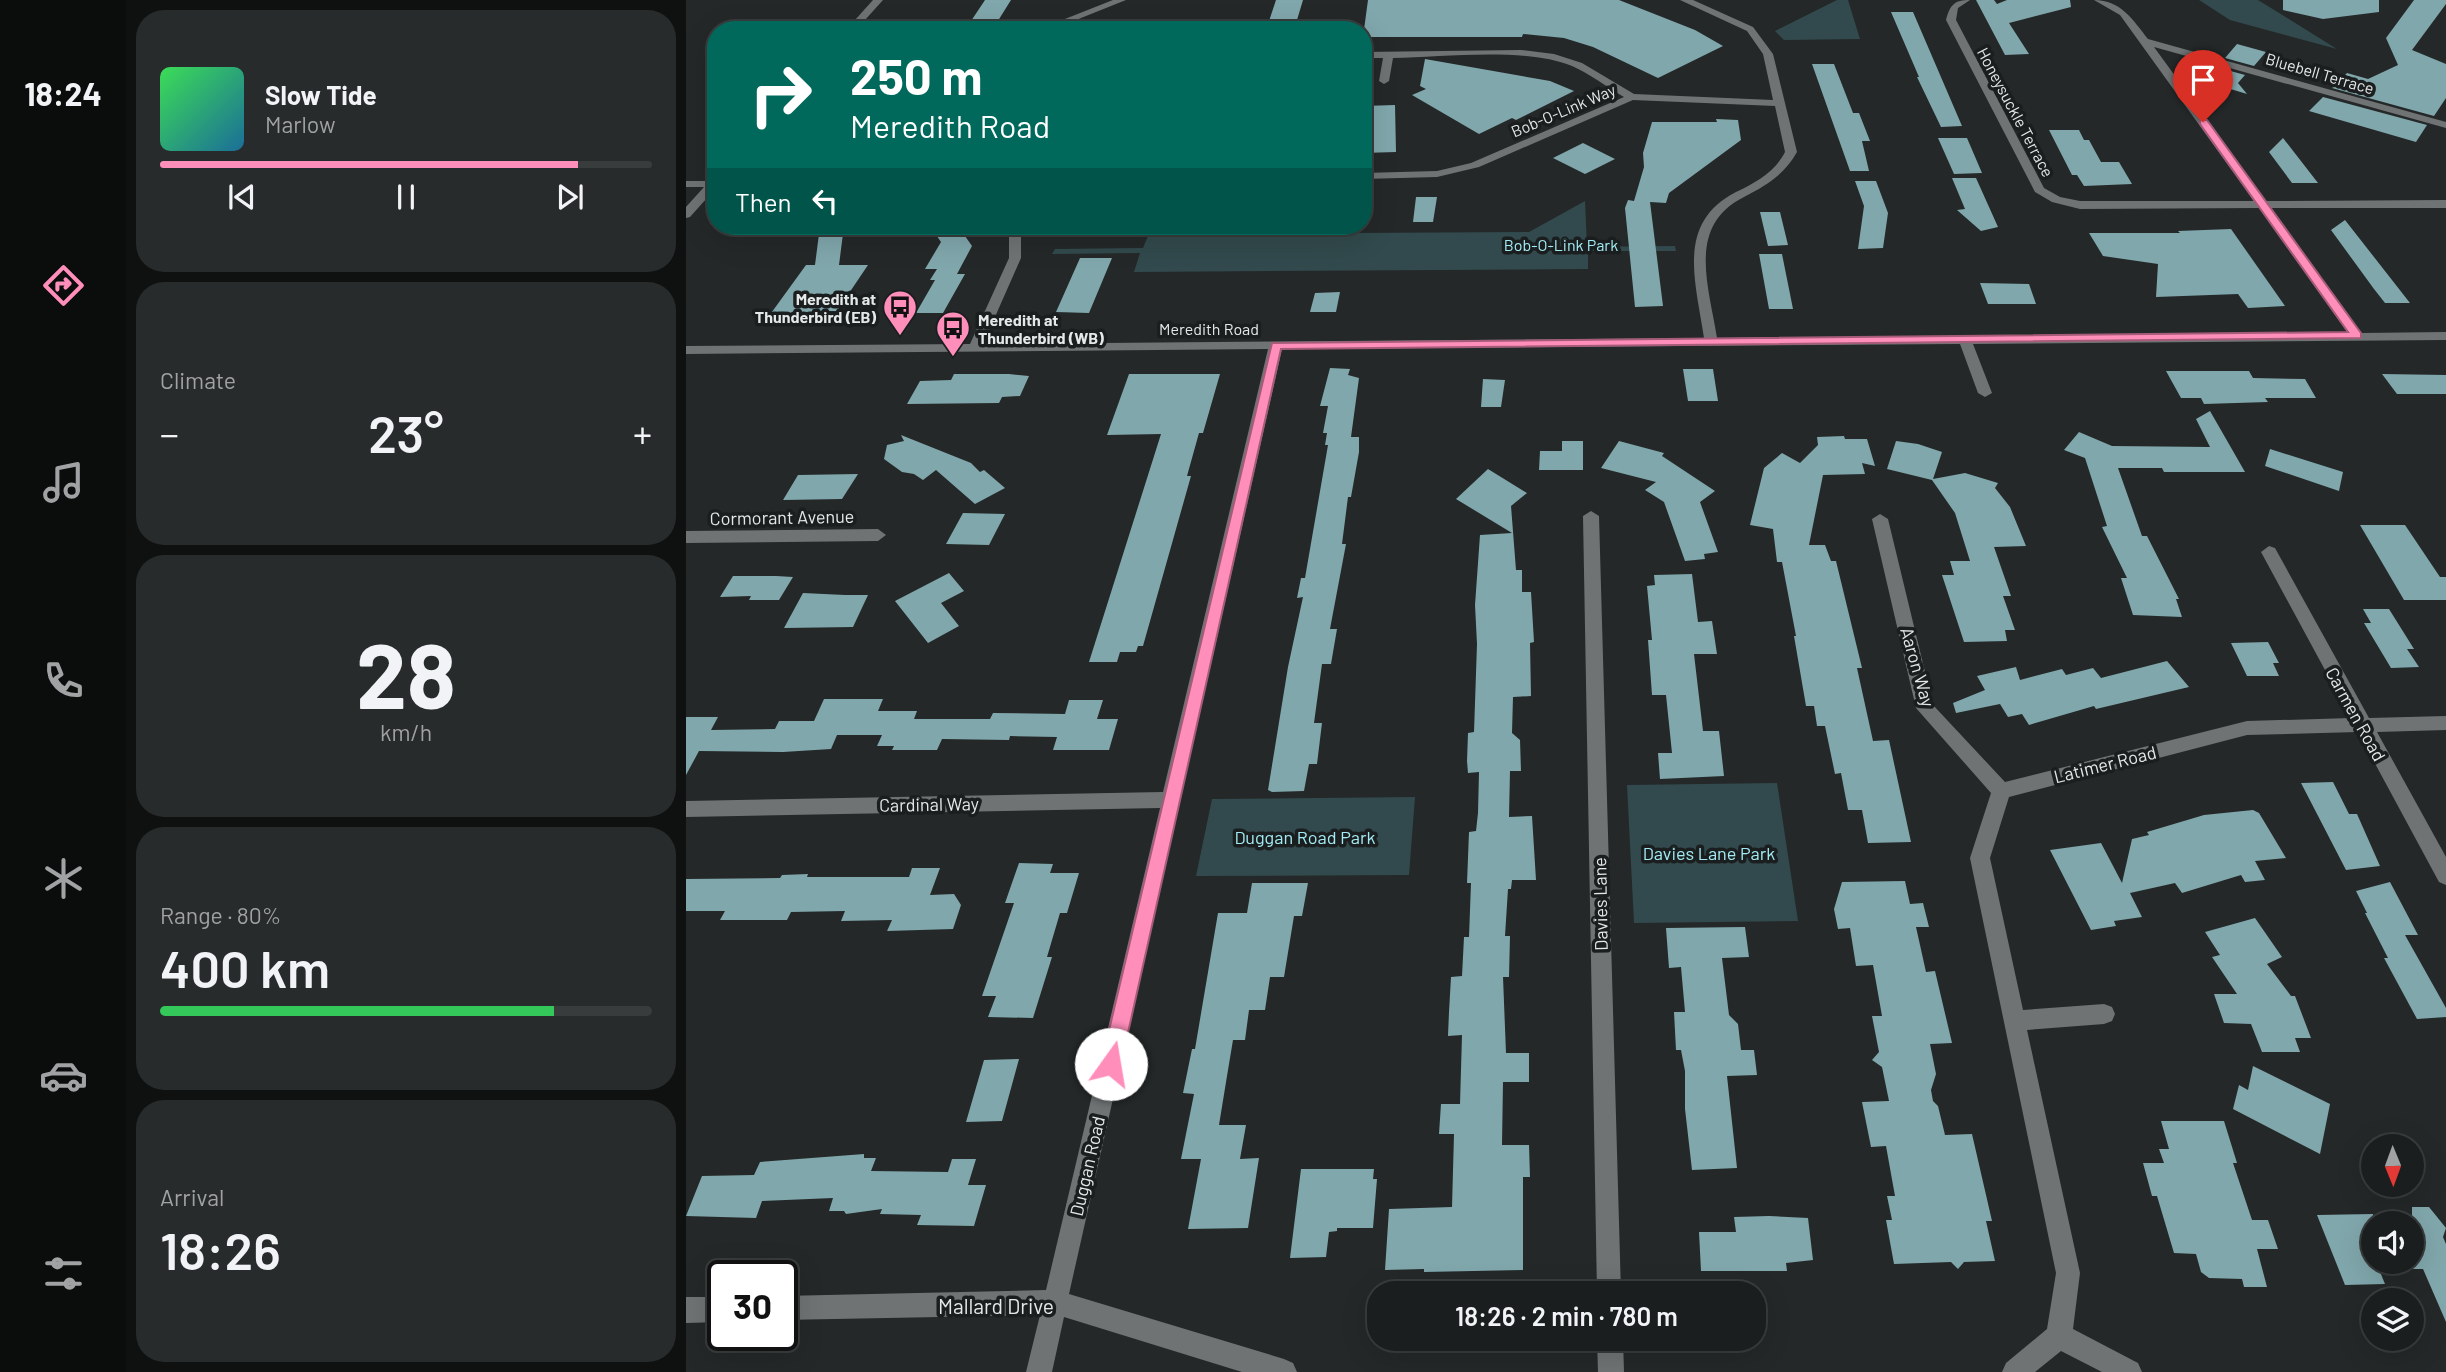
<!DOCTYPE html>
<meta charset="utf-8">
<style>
:root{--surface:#1b1e1e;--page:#282b2b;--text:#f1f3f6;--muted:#a0a2a4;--line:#393c3c;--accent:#ff8eba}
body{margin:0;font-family:Barlow,sans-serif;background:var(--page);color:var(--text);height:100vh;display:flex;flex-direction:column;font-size:26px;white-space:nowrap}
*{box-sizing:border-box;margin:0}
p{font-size:23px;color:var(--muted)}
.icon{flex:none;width:38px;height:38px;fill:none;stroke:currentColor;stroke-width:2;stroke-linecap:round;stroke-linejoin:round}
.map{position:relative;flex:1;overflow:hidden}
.panel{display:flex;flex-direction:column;gap:10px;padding:10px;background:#0f1010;width:560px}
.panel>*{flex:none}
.top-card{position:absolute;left:21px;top:21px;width:665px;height:214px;border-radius:28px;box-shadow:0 7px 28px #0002,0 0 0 2px var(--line);background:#00695c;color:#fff;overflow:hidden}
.needle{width:46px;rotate:179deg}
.controls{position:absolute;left:1675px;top:1134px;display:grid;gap:14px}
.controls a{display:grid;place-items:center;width:63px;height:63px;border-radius:50%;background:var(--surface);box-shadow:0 7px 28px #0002,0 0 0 2px var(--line);font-size:35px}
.speed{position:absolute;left:21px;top:1260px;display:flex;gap:14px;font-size:35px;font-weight:700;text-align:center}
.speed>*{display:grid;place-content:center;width:91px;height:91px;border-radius:50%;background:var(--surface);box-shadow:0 7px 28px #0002,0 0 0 2px var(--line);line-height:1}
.speed .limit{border:4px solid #111;border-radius:10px;background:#fff;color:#111}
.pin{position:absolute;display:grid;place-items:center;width:60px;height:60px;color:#fff;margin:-72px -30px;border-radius:50% 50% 50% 0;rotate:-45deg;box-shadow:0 0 7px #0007}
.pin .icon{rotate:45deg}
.me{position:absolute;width:77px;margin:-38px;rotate:13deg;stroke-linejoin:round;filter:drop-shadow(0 0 5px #0008)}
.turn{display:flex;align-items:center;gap:24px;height:147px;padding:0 28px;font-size:32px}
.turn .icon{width:91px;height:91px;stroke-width:2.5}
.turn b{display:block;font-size:49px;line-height:60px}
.then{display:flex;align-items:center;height:66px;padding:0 28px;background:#0003;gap:14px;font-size:26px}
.big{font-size:52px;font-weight:600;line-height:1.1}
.panel .tile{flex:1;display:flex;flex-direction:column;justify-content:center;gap:10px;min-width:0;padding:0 24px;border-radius:28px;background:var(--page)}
.panel .dial{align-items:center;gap:0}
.dial b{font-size:91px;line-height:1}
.song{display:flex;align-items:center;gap:21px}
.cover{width:84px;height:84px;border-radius:10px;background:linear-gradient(135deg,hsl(130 70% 55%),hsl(200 70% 35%))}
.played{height:7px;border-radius:4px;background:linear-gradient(90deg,var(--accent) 85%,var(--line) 85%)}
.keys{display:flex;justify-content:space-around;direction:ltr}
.heat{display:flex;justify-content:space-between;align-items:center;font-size:38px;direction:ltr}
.charge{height:10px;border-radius:5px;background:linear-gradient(90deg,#34c759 80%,var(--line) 0)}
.trip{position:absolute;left:681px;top:1281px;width:399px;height:70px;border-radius:28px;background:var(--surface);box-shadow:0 7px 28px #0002,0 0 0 2px var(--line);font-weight:600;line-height:70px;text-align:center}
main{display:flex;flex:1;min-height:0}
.menu{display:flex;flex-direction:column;width:126px;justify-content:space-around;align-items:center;background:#0b0c0c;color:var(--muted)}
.menu .icon{width:49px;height:49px}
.menu .on{color:var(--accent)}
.menu b{font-size:32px;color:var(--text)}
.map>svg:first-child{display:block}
</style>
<main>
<nav class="menu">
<b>18:24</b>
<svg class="icon on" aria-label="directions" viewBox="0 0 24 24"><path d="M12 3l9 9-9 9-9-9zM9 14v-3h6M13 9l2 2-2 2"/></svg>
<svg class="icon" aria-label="music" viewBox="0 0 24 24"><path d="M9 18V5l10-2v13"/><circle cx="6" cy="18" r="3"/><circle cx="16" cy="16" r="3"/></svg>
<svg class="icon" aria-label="phone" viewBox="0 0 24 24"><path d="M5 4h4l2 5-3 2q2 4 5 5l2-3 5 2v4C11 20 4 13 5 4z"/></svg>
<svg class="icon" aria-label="climate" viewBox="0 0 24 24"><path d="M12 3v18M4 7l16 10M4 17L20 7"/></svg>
<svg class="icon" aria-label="car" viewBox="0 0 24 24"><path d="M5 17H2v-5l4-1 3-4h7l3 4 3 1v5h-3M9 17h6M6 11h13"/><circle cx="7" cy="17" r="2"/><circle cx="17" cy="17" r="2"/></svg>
<svg class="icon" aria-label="filters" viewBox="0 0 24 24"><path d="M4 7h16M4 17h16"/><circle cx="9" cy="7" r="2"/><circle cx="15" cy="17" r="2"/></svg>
</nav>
<section class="panel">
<div class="tile">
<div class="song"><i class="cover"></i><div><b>Slow Tide</b><p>Marlow</p></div></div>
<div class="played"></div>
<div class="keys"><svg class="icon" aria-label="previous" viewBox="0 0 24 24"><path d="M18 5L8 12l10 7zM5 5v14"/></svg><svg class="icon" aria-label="pause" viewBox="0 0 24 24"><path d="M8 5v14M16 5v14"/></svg><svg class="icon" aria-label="next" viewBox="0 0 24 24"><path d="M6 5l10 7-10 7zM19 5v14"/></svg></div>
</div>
<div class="tile"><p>Climate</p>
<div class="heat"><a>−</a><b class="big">23°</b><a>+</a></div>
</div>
<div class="tile dial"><b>28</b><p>km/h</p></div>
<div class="tile"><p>Range · 80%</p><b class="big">400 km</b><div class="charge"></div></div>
<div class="tile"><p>Arrival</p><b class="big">18:26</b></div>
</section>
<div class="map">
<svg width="1760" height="1372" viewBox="0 0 1760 1372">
<rect width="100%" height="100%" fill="#242828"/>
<path fill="#324a4d" d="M1151,0H1162L1174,39L1098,40L1089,31Z
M1513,0H1572L1651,49L1544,20Z
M899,201L901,247L989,246L990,251H902V269L448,272L454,253L366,254L369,249L457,248L466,226H498L510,233H649L651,226H667L666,233L843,232Z
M1091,783L1112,921L948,923L941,785Z
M729,797L723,875L510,876L526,799Z"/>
<path fill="#80a7ac" d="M299,0H325L310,24L306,27H281Z
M590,0H617L608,30H580Z
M682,0H933L1009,30L1037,46L972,78L907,47L878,38L837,34L836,37H677Z
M1290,0H1308L1311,4L1321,0H1384L1385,7L1323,23L1343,54L1319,55Z
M1597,0H1693V12L1637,19L1597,10Z
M1728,0H1760V4L1726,50L1760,64V98L1748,116L1646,88L1661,73L1682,79L1712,65L1700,38Z
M1205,12H1227L1276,126L1255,127L1231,77H1233Z
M1551,44L1580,52L1568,66L1539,58Z
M739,59L864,81L888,91L830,120L826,118L793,134L726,95L740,89L734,86Z
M1126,64H1148L1167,113H1173L1184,141H1176L1183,171H1164Z
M1530,67L1559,75L1552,83L1561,94L1518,81Z
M1637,97L1741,125L1730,142L1623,111Z
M709,105L710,152L677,153V106Z
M1030,119L1052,120L1055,140L983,193L980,203L964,202L977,306L949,307L939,208L942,200L948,201L958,167L957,153L966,122H1031Z
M1363,130H1393L1398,140H1403L1415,162H1433L1446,184L1398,186L1391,175H1386Z
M1252,138H1281L1296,173L1268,174Z
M1597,138L1632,183H1606L1583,152Z
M897,143L929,159L899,174L867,158Z
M1266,178H1290L1312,227L1295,231L1271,210L1279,209Z
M1169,181H1190L1202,213L1197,248L1172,249L1178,206Z
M730,197H751L747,222H727Z
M1074,212H1094L1102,245L1082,246Z
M1659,220L1724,303H1699L1688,289L1645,230Z
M134,226H158L153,265H182L151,311H132L129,315L83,316L120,265H129Z
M244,226H272L286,246L271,274H279L257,313H230L249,280H244L251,269H239L255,242Z
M1545,229L1599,306L1562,308L1552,294L1470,297L1472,264L1417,256L1403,233H1494L1492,231Z
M1073,254H1096L1107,309H1083Z
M394,258H426L403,313L370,312Z
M1294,283L1343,284L1350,304H1302Z
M654,292L650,312H624L629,293Z
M644,368L664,369L662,375L673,378L665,437H673V452L665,497H662L656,544H660L644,629H651L645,664H636L628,723H636L631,764H623L618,791L586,792L582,790L602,667L617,597L611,598L615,578H619L642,445H639L641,433H637L642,406H634Z
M997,369H1027L1032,401H1002Z
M1480,371H1563L1567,378L1619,379L1630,398H1579L1582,402L1518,404L1515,398H1495Z
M268,374H323L343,376L334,396L316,397L313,403L221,404L234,381L265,380Z
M443,374H534L517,433H513L501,476H505L457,646H452L450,652H434L431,662H403L475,434L421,435Z
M1696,374L1760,375V394H1711Z
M797,379L819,380L815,407H795Z
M1524,411L1559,472H1478L1476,468H1432L1456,536H1461L1493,599H1490L1496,617L1447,615L1435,578H1441L1416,527L1421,526L1399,458L1378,450L1393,432L1426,446L1524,447L1510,419Z
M215,435L285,463L294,472L298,470L319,488L289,504L250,470L237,480L228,474L216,472L198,459L201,445L218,441Z
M1158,436L1159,439H1181L1189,466L1176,463L1179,474L1137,475L1123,545H1139L1145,561H1150L1176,668H1171L1187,741L1203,740L1225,842L1182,843L1176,810H1162L1155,773L1149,774L1139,726H1131L1128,706H1120L1108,636H1110L1096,562H1091L1087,529L1064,525L1078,468L1096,453L1114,463L1132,445L1131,437Z
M876,441H897V470H853L854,451H876Z
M933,441L978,453L976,456L1029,491L1014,502L1032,552L1018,554L1019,559L999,561L978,502L959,490L970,482L915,468Z
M1210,441L1232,444L1256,452L1247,479L1279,473L1312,483L1309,488L1324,507L1340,546L1308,547L1325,596H1317L1329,630H1319L1321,641L1278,642L1256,575H1268L1264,561H1284L1269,513L1246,480L1201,469Z
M1584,449L1657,472L1653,491L1579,466Z
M802,469L841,493L825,506L830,570H836V592H845L848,642L844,643L845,696L827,697L826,733L834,740L835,771H824L823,817L846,816L850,880H826L825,889H822L819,936H824L823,977H817L820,1053H843V1082H817L816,1145H843L844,1177H837V1270L738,1272V1269L699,1270L703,1209L766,1207L768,1134H753L755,1104H774L776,1035L762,1036L763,1012L765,977L776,976L778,937H783L785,883H781L783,832L790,831L792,813L793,772L782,773L781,761L782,733L788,732L791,644L789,605L794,535L826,533L770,499Z
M172,474L156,499L97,500L112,475Z
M277,513L319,514L303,545L260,544Z
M1674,525H1719L1754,577H1760V600H1718Z
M263,573L278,591L255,603L273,626L242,643L209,601Z
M1006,574L1012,622L1026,621L1031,654H1008L1017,731H1033L1038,776L974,779L972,753H986L980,695H966L962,640H966L961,586L969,585L968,575Z
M47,576H90L107,577L93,600H63L65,596L34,597Z
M117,593L159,595H182L167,627L98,628Z
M1677,609H1703L1728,649H1721L1733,667L1705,668L1678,623H1685Z
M1582,642L1593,663H1587L1593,676H1561L1545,643Z
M1481,661L1503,687L1410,709L1408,706L1343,725L1336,714L1322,717L1314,704L1270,713L1267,703L1299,690L1291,676L1330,667L1334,680L1376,669L1380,675L1407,668L1415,678Z
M138,699H197L192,711H231L228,719H304L307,713L379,714L383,700H417L411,719H432L423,750H367L371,737L324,736L323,740L256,739L251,750H206L208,746H191L196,735H151L145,749L97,752L13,751L0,775V717H32L25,730L89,729L93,721H128Z
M1647,782L1663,814H1671L1694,866L1660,870L1615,783Z
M1567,810L1573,813L1600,858L1569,861L1579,880L1559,882L1555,875L1496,893L1489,883L1444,893L1456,917L1428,921L1430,926L1405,930L1364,850L1415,843L1436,883L1446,839L1463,835L1461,832L1518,815Z
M333,863L367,864L364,873H393L381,913H374L361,957H366L347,1018L302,1017L310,996H296L328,903H319Z
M226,868H254L244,895L268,894L275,905L267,929L201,931L206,920L155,921L159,911L105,912L101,920H34L39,911H0V879L94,878L96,875L122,874L121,877H223Z
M1219,881L1224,904L1237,903L1243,927H1230L1240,972L1249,971L1266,1043L1244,1044L1250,1074L1245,1090L1247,1101L1252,1106L1259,1135L1286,1134L1306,1221H1300L1309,1261L1278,1262L1272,1269L1265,1262L1208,1264L1200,1220H1206L1201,1196H1209L1200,1146L1185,1147L1176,1102L1203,1101L1196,1067L1186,1060L1193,1052L1186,1016H1196L1187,965L1170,966L1164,928L1152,929L1148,909L1156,882Z
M1704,882L1732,935H1719L1760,1008V1017L1731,1019L1698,958H1702L1679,913H1681L1670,891Z
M566,883H622L616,916H608L598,977H584L579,1010H563L559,1040H547L541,1076L533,1125H560L554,1159L573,1158L562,1228L502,1229L515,1159H495L508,1094L497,1093L506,1049H509L532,913H561Z
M1569,918L1596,957L1581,964L1605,996H1609L1625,1038H1609L1614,1052H1576L1565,1024L1538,1023L1528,994H1551L1526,957L1534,955L1519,932Z
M1059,927L1063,957L1036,958L1043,1015L1052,1024L1055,1050H1068L1071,1075L1041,1076L1051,1168L1006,1170L999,1109V1071L995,1050H990L988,1012H999L995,967L983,968L980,928Z
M333,1059L316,1121L280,1122L298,1060Z
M1567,1066L1644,1104L1634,1154L1547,1109L1553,1085L1562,1090Z
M1475,1121H1538L1551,1163H1547L1566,1220H1582L1592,1249H1571L1581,1287H1558L1556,1279L1523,1278L1515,1272L1510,1254L1488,1253L1471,1196H1466L1457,1163H1478L1473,1149H1483Z
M178,1154V1158H190L185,1171L262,1172L266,1159H290L282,1185H300L288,1226L231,1225L235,1215L194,1214L196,1209L160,1214L158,1211H143L147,1198L76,1201L70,1218L0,1216L16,1176L68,1175L74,1162Z
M615,1169H688L687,1179H691L687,1228H651V1231L643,1232L640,1257L604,1258Z
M1726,1207H1743L1760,1228L1757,1237L1760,1244V1322L1737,1269H1726Z
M1687,1214V1262H1690L1699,1284L1659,1285L1631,1215Z
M1083,1216L1122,1218L1127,1260L1100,1263L1101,1271H1015L1013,1232H1050L1048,1217Z"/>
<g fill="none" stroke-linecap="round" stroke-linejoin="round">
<path fill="#6f7373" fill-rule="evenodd" d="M187,0H197L170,30H160Z
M427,0H440L365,30H351Z
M994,0H1007L1067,27L1087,54L1111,152C1098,175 1081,185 1058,197C1000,226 1023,286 1031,338L1662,333L1573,208L1394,209L1366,202L1349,192L1260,20C1264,5 1268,0 1284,0L1272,8L1270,20L1358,188L1374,197L1394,201H1568L1434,15L1408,0C1435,0 1447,20 1462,39L1760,122V128L1468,47L1580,201L1760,200V208H1585L1675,333L1760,332V340L1287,344L1306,393L1299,397L1292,393L1274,344L596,349L383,1294L598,1359L607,1363L611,1372H556L378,1317L366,1372H340L354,1315L96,1320V1296L360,1290L474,808L0,817V801L477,792L582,349L0,354V346L284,344L323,258V235L315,226H328L335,234V258L297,344L1018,338C1010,283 989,223 1050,192C1070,182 1088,173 1099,152L1089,106L947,100L793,167L751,177L677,179V173L751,171L785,163L938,97C921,87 904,74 886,66C838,47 759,57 707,58L703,81L698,84L693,81L697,58H677V52L835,50L868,54L896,63L948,94L1087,100L1077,54L1061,31Z
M30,178V188L4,217L0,218V207L18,187H0V181H24Z
M905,511L913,516L935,1293H911L897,516Z
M1194,514L1202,519L1247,705L1319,782L1561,721L1665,718L1575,552L1583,546L1589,548L1683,718L1760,716V730L1691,732L1760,857V885L1753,882L1672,732L1561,735L1323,797L1304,858L1337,1010L1418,1004L1426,1007L1429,1014L1426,1021L1418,1024L1341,1030L1394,1273L1387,1329L1452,1363L1456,1372H1416L1375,1351L1349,1372H1316L1320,1363L1361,1329L1370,1273L1284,858L1305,793L1230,708L1186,519Z
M192,529L200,535L192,541L0,543V531Z
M0,1297H37V1322L0,1323Z
M911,1339H937L938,1372H912Z"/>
</g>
<path fill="#ff8eba" stroke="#a65c79" stroke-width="2" d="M1514,120H1521L1675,333V338L595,349L435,1064L432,1071L425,1074L418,1071L415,1064L586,343L1662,332L1514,124Z"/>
<defs>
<g id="bus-pin" transform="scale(1.75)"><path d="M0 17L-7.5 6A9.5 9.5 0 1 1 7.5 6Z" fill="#ff8eba" stroke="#1b1e1f"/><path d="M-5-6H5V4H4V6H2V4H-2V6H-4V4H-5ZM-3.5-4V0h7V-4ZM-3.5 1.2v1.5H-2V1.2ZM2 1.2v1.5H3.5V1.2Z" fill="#111"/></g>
</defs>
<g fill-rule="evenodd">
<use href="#bus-pin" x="214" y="307"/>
<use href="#bus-pin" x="267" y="328"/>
</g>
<g text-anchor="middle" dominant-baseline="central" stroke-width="7" stroke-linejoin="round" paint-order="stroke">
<g font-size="16" fill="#e5e8e8" stroke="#1b1e1f">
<text transform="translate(1634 73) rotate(16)">Bluebell Terrace</text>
<text transform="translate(877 110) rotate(-23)">Bob-O-Link Way</text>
<text transform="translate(1330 112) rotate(62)">Honeysuckle Terrace</text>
<text x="523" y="328">Meredith Road</text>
</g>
<g font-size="16" fill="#a2ebf4" stroke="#1b1e1f">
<text x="875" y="244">Bob-O-Link Park</text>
</g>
<g font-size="16" font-weight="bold" fill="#e5e8e8" stroke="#1b1e1f" text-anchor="end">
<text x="190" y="298">Meredith at<tspan x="190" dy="18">Thunderbird (EB)</tspan></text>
<text x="292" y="319" text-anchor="start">Meredith at<tspan x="292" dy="18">Thunderbird (WB)</tspan></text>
</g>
<g font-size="18" fill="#e5e8e8" stroke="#1b1e1f">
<text transform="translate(96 517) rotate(-1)">Cormorant Avenue</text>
<text transform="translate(1232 667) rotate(74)">Aaron Way</text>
<text transform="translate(1670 714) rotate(61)">Carmen Road</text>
<text transform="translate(1419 764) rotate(-14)">Latimer Road</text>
<text transform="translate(243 804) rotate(-1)">Cardinal Way</text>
<text transform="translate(914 904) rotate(-91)">Davies Lane</text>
<text transform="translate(401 1166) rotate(-77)">Duggan Road</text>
</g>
<g font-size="18" fill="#a2ebf4" stroke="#1b1e1f">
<text x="619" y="837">Duggan Road Park</text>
<text x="1023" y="853">Davies Lane Park</text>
</g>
<g font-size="21" fill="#e5e8e8" stroke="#1b1e1f">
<text x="310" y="1305">Mallard Drive</text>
</g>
</g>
</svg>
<div class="controls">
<a><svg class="needle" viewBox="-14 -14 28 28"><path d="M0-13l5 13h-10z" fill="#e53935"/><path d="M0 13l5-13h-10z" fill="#a0a2a4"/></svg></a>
<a><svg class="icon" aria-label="sound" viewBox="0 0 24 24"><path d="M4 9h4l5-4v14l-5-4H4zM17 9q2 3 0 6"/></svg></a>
<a><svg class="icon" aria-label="layers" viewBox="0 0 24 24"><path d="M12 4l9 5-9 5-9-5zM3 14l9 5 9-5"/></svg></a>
</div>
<div class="speed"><div class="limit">30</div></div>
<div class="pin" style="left:1517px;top:122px;background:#d93025"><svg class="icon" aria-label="arrive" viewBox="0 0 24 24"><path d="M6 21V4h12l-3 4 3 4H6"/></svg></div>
<svg class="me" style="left:425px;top:1064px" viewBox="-20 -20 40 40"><circle r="19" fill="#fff"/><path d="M0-13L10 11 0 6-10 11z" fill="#ff8eba"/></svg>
<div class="trip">18:26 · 2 min · 780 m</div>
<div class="top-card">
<div class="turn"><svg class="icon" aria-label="right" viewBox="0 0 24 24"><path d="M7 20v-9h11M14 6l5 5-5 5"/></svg><div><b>250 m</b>Meredith Road</div></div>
<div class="then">Then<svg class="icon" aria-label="left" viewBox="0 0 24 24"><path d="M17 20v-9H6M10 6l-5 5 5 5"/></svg></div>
</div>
</div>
</main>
